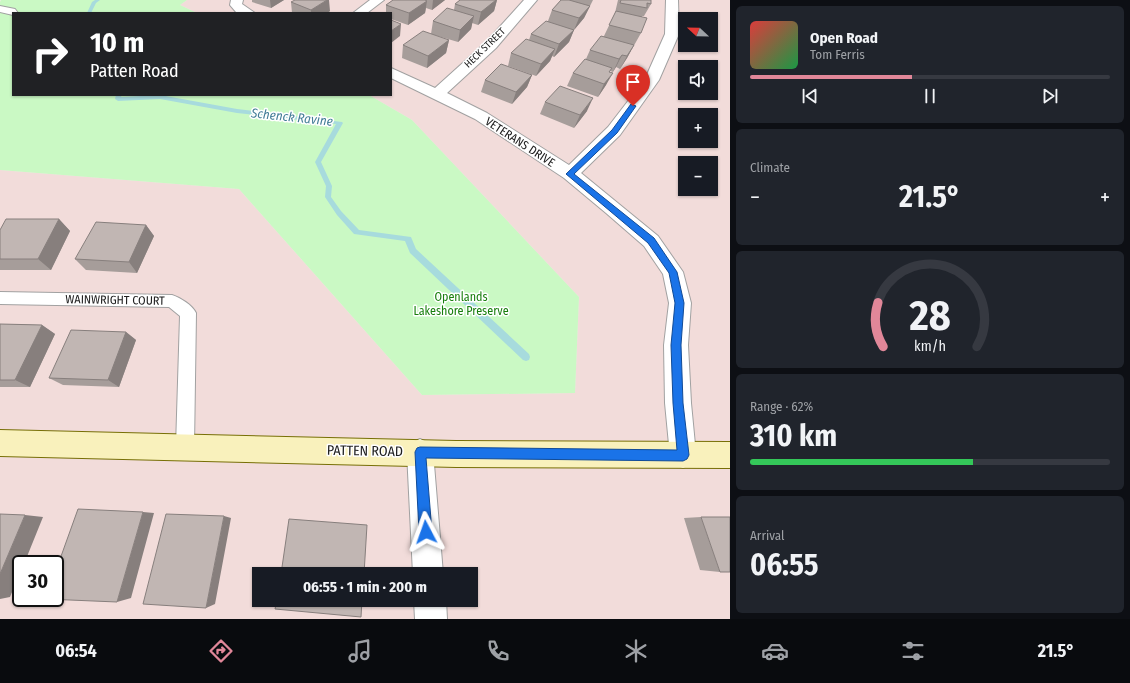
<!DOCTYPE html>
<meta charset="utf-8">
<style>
:root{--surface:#171b24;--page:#20242c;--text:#f1f3f6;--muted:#9ea1a6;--line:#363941;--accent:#e18799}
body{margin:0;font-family:"Fira Sans Condensed",sans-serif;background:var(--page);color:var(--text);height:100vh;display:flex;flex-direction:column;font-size:15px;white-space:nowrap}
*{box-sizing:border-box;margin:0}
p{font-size:13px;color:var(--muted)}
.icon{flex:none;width:22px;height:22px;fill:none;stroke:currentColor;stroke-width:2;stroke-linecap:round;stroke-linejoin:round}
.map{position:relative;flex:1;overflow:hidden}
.panel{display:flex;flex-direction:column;gap:6px;padding:6px;background:#0d0f14;width:400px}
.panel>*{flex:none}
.top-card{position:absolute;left:12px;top:12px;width:380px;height:84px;border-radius:0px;box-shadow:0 1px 3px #0004;background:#202124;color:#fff;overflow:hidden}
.needle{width:26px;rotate:292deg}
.fabs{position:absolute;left:678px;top:12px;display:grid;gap:8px}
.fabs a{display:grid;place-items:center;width:40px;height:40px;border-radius:0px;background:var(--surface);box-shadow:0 1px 3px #0004;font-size:20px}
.speed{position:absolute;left:12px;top:555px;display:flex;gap:8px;font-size:20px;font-weight:700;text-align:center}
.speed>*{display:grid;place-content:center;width:52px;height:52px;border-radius:50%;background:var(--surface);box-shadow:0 1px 3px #0004;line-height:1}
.speed .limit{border:2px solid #111;border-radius:6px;background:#fff;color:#111}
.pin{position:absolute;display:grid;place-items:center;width:34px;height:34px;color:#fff;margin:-41px -17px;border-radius:50% 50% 50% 0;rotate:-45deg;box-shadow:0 0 4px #0007}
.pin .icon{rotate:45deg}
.me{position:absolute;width:44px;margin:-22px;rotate:356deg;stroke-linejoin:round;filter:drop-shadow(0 0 3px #0008)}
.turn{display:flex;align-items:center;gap:14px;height:84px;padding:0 12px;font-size:18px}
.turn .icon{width:52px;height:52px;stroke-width:2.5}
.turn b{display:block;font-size:28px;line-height:34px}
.big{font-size:30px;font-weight:700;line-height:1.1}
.panel .tile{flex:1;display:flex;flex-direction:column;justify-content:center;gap:6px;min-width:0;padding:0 14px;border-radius:6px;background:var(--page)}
.panel .dial{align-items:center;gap:0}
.dial svg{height:104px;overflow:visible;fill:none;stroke:var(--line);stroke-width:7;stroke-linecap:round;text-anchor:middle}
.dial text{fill:var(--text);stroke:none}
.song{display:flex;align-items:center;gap:12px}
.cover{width:48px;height:48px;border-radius:6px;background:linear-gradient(135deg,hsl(0 70% 55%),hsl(140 70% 35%))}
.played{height:4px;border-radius:2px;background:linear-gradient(90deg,var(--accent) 45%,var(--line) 45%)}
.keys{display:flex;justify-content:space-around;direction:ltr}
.heat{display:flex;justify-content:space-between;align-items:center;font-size:22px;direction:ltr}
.charge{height:6px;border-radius:3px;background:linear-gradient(90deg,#34c759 62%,var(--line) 0)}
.trip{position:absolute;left:252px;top:567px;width:226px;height:40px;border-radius:0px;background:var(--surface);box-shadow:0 1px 3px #0004;font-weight:700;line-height:40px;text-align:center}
.menu{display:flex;height:64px;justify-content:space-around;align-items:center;background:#090b0e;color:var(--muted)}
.menu .icon{width:28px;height:28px}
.menu .current{color:var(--accent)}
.menu b{font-size:18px;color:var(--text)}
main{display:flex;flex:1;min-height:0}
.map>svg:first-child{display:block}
</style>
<main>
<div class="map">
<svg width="730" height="619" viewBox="0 0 730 619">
<rect width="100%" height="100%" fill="#f0ebe6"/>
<path fill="#f2dcda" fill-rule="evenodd" d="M187,0H730V619H0V170L239,189L422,395L575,393L579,297L412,120L369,95H391V13H197L180,5ZM685,19H711V45H685ZM685,67H711V93H685ZM685,115H711V141H685ZM685,163H711V189H685ZM21,564H55V598H21ZM259,574H471V600H259Z"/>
<path fill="#caf9c4" d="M1,0H187L180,5L197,13H13V95H369L412,120L579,297L575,393L422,395L239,189L0,170V2Z"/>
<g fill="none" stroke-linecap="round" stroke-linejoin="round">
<path fill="#a7dbdd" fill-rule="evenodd" d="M95,0H100L96,3L91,13H87L92,2Z
M116,95H122L121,97L160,95L237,109L342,122L343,123L321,162L332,186L331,197L341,211L359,230L411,237L416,249L529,354L530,357L529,360L526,361L523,360L410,253L405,241L354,234L337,215L325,197L326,186L315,162L336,124L237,113L160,99L118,101L115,99Z"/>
<g stroke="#a1a1a1" stroke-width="2">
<path id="lane" d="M0,6L15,9L18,13H13V15L0,12Z
M0,292L172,295C181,298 192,305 196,313L194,447L191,453L185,456L179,453L176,447L180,316L169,307L0,304Z"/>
</g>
<g stroke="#a1a1a1" stroke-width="2">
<path id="street" d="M231,0H243L242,4L255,13L236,12L230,5Z
M370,0H384L367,13H353Z
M524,0H537L496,48L447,93L487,113L569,165L608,127L645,79L665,34L666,0H678L679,34L659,80L620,135L581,173L658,236L683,272L691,303L688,345L691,403L696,455L692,464L683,468L674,464L670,455L665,403L664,345L669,303L663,274L644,246L606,213L564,178L475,119L391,78V68L435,88L486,42Z
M420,439L429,443L433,452L443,574H413L407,452L411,443Z
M414,600H446L447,619H415Z"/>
</g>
<g stroke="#776f06" stroke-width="2">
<path id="secondary" d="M0,430L456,441L730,442V468L456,467L0,456Z"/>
</g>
<use href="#lane" fill="#fff" fill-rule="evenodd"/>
<use href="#street" fill="#fff" fill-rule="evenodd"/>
<use href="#secondary" fill="#f9f1bc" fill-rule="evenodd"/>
</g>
<path fill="#a69d9a" d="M252,0H284L271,8L252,2Z
M393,0H445L432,10L426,8L425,13L408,25L391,19V13H386V5Z
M460,0H497L494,11L478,25L472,23L471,29L458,42L431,34L433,21L454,10L455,4Z
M561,0H593L584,18L574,30L569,42L554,57L552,56L550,61L536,76L508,66L511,53L529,40L531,34L548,21L552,10Z
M618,0H651V4L644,16H642V17L641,33L627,58L620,69L616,67L613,72L610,71L606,85L598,97L567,86L573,73L586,59L590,50L604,36L615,13Z
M291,2L330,11L327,13H292Z
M449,40L446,53L427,68L402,58L403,45Z
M532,75L527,87L512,104L481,92L485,80Z
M545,102L587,111L574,128L540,114Z
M59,219L70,231L51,270H0V230Z
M146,225L154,236L137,273L86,270L75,259Z
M0,324L42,325L55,334L30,387H0Z
M126,332L136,340L119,387L63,385L49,378Z
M701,517L720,572L700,570L684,518Z"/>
<path fill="#877f7d" d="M270,0H284L271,8Z
M327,0H329L330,11L327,13H311V10Z
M433,0H445L432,10Z
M496,0H497L494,11L478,25L481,12Z
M427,1L425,13L408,25L409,13Z
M590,6L584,18L574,30L579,18Z
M474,16L471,29L458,42L460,30Z
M401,24L400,36L391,43V31Z
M574,30L569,42L554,57L559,44Z
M449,40L446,53L427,68L428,56Z
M634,45L627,58L620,69L627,56Z
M555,49L550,61L536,76L541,64Z
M622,55L616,67L613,72L619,59Z
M613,73L606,85L598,97L604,84Z
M532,75L527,87L512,104L516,92Z
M593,98L587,111L574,128L580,115Z
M59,219L70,231L51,270L38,259Z
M146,225L154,236L137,273L129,262Z
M42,325L55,334L30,387L15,380Z
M126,332L136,340L119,387L108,380Z
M143,512L154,513L131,598L117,602Z
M25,515L43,517L24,564H21V570L10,597L0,599V574Z
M224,516L231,518L215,604L206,608Z"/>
<path fill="#c1b6b3" stroke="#877f7d" d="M295,0H327L311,10L291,2Z
M393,0H425L427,1L409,13L386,5Z
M460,0H496L481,12L455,4Z
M561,0H569L590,6L579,18L552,10Z
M621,0H651V4L647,3V8L620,3Z
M447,8L474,16L460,30L433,21Z
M616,11L647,18L641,33L609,25Z
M391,20L401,24L391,31Z
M546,21L574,30L559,44L531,34Z
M423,31L449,40L428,56L403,45Z
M601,36L634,45L627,56L622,55L619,59L590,50Z
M526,39L555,49L541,64L511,53Z
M585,59L612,68L609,72L613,73L604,84L573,73Z
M501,64L532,75L516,92L485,80Z
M560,86L593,98L580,115L545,102Z
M6,219H59L38,259H0V230Z
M96,222L146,225L129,262L75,259Z
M0,324L42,325L15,380H0Z
M71,330L126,332L108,380L49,378Z
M78,509L143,512L117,602L46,599V598H55V573Z
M0,514L25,515L0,574Z
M166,514L224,516L206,608L143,604Z
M701,517H730V572H720Z
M289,519L367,525L364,574H281Z
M277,600H362L361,617L275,609Z"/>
<path fill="#1a73e8" stroke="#114b97" d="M631,104L636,106L617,133L574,174L654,238L677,272L684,303L681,345L683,403L689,455L687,459L683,461L426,458L432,532L430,536L426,538L421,536L419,532L415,452L417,448L420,447L677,450L673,403L671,345L675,303L669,273L648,243L566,174L612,130Z"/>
<g text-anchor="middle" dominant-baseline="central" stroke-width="3" stroke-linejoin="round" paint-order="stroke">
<g font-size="10" fill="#202020" stroke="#fff">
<text transform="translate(485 48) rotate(-44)">HECK STREET</text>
</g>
<g font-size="12" fill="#202020" stroke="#fff">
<text transform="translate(520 142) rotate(33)">VETERANS DRIVE</text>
<text transform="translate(115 300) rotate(1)">WAINWRIGHT COURT</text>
</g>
<g font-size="12" fill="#187f0d" stroke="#fff">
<text x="461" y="297">Openlands<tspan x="461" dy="14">Lakeshore Preserve</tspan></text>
</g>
<g font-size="13" font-style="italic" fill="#437d97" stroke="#fff">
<text transform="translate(292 117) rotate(6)">Schenck Ravine</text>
</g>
<g font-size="14" fill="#202020" stroke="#fff">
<text transform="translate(365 451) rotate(1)">PATTEN ROAD</text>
</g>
</g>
</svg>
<div class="fabs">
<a><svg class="needle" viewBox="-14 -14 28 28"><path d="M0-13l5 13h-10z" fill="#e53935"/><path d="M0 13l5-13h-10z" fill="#9ea1a6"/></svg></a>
<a><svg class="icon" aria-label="sound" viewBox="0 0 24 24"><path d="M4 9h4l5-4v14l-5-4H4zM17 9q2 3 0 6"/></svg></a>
<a>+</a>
<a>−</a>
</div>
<div class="speed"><div class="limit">30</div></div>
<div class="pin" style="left:633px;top:106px;background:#d93025"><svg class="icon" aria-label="arrive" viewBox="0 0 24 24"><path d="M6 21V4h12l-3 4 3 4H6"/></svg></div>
<svg class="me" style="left:426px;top:532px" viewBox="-20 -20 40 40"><path d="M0-17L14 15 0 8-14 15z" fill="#1a73e8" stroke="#fff" stroke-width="4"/></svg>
<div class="trip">06:55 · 1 min · 200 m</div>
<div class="top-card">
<div class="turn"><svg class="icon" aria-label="right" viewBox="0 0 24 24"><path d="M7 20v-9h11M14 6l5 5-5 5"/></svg><div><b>10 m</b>Patten Road</div></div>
</div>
</div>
<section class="panel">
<div class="tile">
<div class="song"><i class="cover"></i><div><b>Open Road</b><p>Tom Ferris</p></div></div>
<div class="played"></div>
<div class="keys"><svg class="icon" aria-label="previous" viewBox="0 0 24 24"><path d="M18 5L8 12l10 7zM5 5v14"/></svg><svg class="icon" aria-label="pause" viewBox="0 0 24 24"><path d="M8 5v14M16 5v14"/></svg><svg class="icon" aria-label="next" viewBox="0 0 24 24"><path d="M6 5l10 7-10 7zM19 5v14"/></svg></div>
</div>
<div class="tile"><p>Climate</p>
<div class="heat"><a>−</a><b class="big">21.5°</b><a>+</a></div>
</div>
<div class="tile dial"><svg viewBox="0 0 100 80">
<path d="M14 69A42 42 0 1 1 86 69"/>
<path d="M14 69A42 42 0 0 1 10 35" stroke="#e18799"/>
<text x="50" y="56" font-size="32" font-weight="700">28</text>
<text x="50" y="72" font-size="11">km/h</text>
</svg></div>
<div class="tile"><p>Range · 62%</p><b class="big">310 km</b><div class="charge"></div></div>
<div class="tile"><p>Arrival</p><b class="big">06:55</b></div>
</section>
</main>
<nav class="menu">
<b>06:54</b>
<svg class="icon current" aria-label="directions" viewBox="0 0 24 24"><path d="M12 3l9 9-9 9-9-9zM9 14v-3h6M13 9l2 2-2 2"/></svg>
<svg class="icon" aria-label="music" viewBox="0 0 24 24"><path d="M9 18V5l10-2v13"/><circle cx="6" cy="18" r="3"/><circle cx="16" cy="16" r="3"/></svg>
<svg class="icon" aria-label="phone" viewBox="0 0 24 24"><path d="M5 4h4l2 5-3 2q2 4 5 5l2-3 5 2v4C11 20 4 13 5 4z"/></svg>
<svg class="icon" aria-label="climate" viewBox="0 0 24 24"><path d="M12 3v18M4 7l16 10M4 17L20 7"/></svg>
<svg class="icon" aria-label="car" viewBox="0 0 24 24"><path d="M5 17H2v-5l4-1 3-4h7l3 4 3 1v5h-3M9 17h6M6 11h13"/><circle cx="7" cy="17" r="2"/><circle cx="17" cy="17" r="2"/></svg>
<svg class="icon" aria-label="filters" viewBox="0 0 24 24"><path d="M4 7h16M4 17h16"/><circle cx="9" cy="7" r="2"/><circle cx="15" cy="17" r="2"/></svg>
<b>21.5°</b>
</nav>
